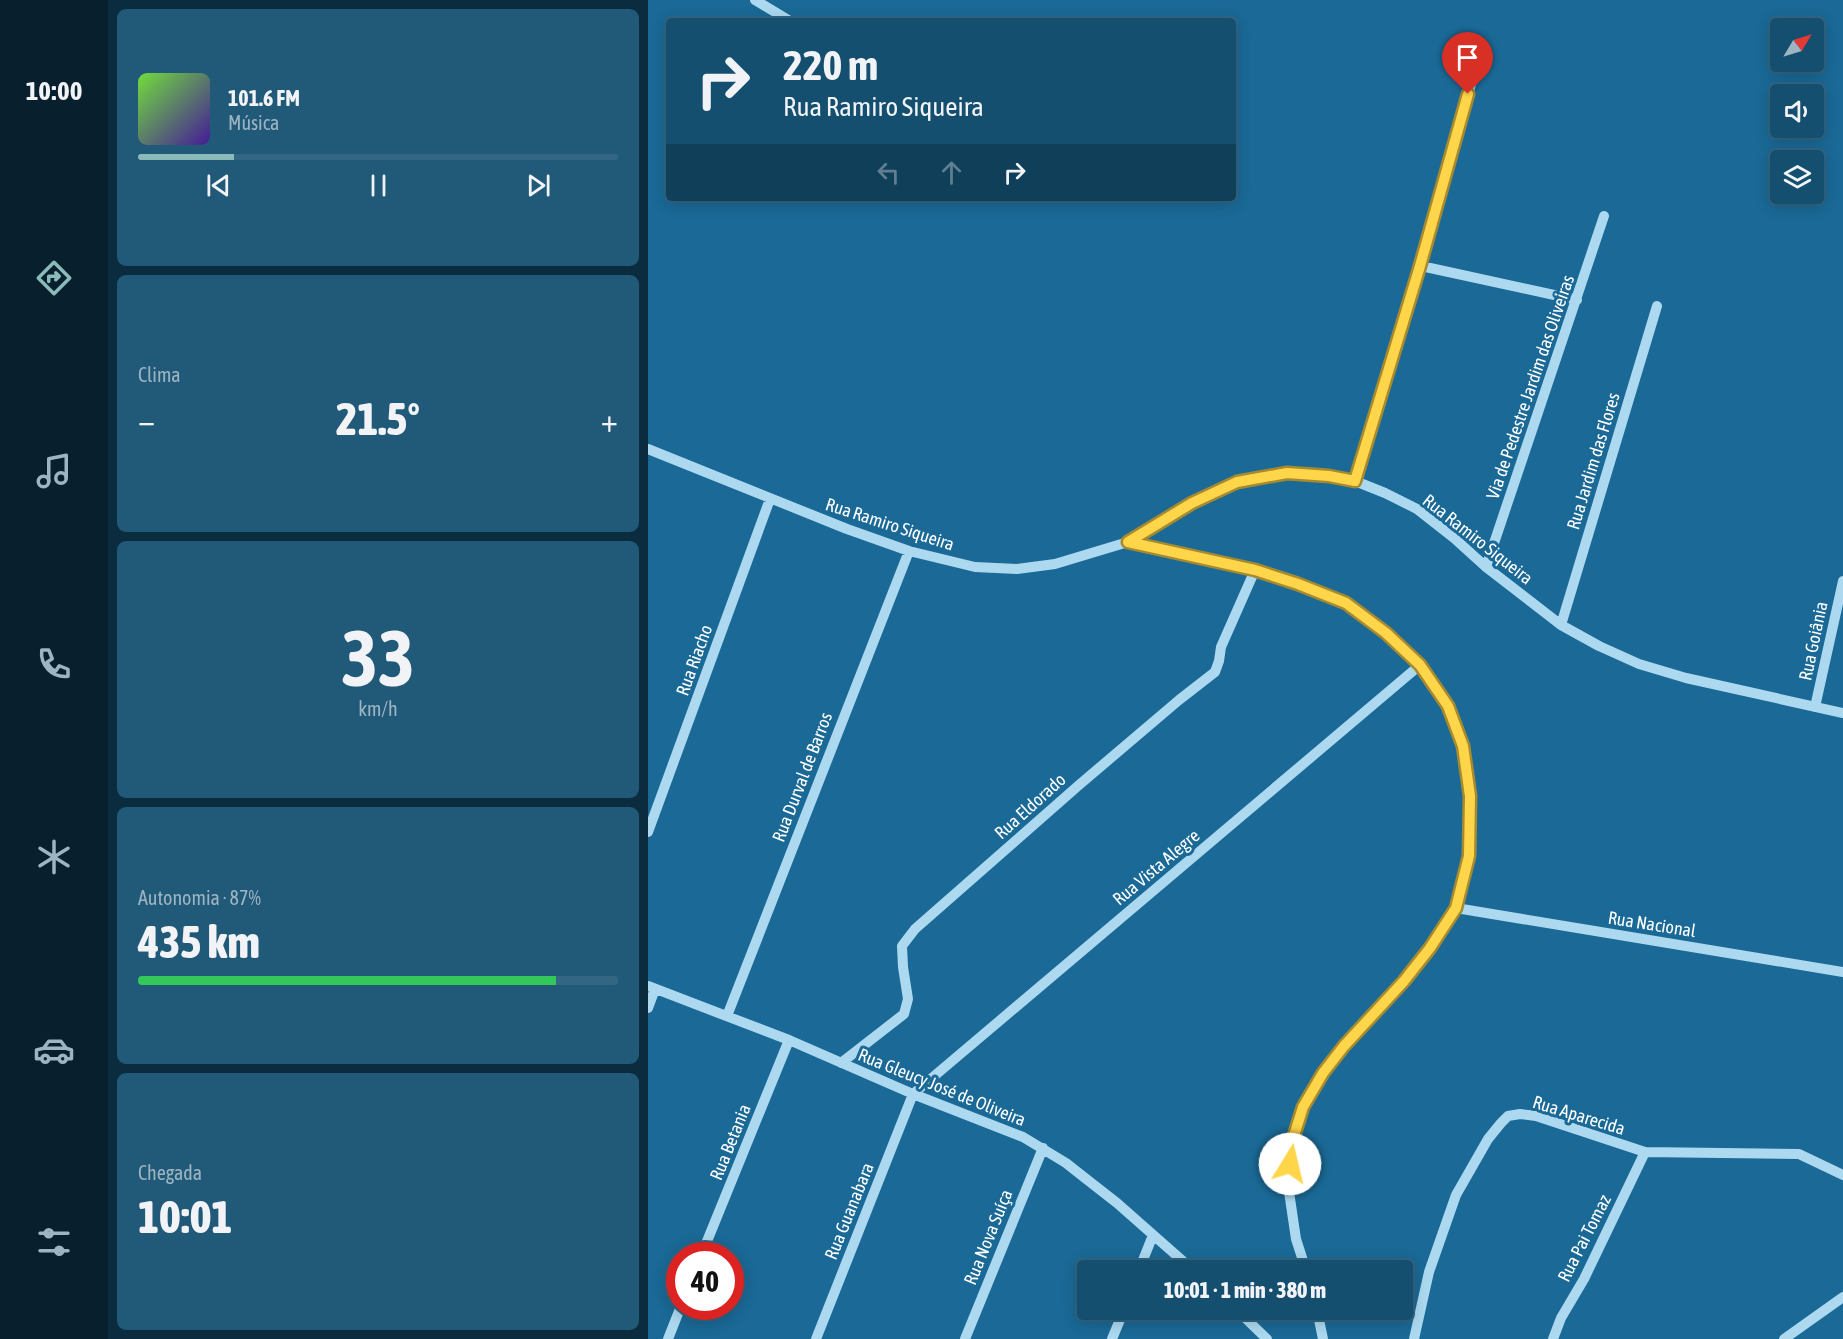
<!DOCTYPE html>
<html lang="pt">
<meta charset="utf-8">
<style>
:root{--surface:#144f70;--page:#215978;--text:#f1f3f6;--muted:#9db5c3;--line:#336683;--accent:#8bbbb9}
body{margin:0;font-family:"Asap Condensed",sans-serif;background:var(--page);color:var(--text);height:100vh;display:flex;flex-direction:column;font-size:22px;white-space:nowrap}
*{box-sizing:border-box;margin:0}
p{font-size:20px;color:var(--muted)}
.icon{flex:none;width:33px;height:33px;fill:none;stroke:currentColor;stroke-width:2;stroke-linecap:round;stroke-linejoin:round}
.map{position:relative;flex:1;overflow:hidden}
.sheet{display:flex;flex-direction:column;gap:9px;padding:9px;background:#0b2b3e;width:540px}
.sheet>*{flex:none}
.banner{position:absolute;left:18px;top:18px;width:570px;height:183px;border-radius:6px;box-shadow:0 3px 15px #0003,0 0 0 2px var(--line);background:#144f70;color:var(--text);overflow:hidden}
.needle{width:39px;rotate:52deg}
.buttons{position:absolute;left:1122px;top:18px;display:grid;gap:12px}
.buttons a{display:grid;place-items:center;width:54px;height:54px;border-radius:6px;background:var(--surface);box-shadow:0 3px 15px #0003,0 0 0 2px var(--line);font-size:30px}
.speed{position:absolute;left:18px;top:1242px;display:flex;gap:12px;font-size:30px;font-weight:700;text-align:center}
.speed>*{display:grid;place-content:center;width:78px;height:78px;border-radius:50%;background:var(--surface);box-shadow:0 3px 15px #0003,0 0 0 2px var(--line);line-height:1}
.speed .limit{border:9px solid #d22;background:#fff;color:#111}
.pin{position:absolute;display:grid;place-items:center;width:51px;height:51px;color:#fff;margin:-62px -26px;border-radius:50% 50% 50% 0;rotate:-45deg;box-shadow:0 0 6px #0007}
.pin .icon{rotate:45deg}
.me{position:absolute;width:66px;margin:-33px;rotate:9deg;stroke-linejoin:round;filter:drop-shadow(0 0 4px #0008)}
.turn{display:flex;align-items:center;gap:21px;height:126px;padding:0 18px;font-size:27px}
.turn .icon{width:78px;height:78px;stroke-width:2.5}
.turn b{display:block;font-size:42px;line-height:51px}
.lanes{display:flex;align-items:center;height:57px;padding:0 18px;background:#0003;justify-content:center;gap:30px;direction:ltr}
.lanes .off{opacity:.35}
.big{font-size:45px;font-weight:800;line-height:1.1}
.sheet .tile{flex:1;display:flex;flex-direction:column;justify-content:center;gap:9px;min-width:0;padding:0 21px;border-radius:9px;background:var(--page)}
.sheet .dial{align-items:center;gap:0}
.dial b{font-size:78px;line-height:1}
.song{display:flex;align-items:center;gap:18px}
.cover{width:72px;height:72px;border-radius:9px;background:linear-gradient(135deg,hsl(100 70% 55%),hsl(260 70% 35%))}
.played{height:6px;border-radius:3px;background:linear-gradient(90deg,var(--accent) 20%,var(--line) 20%)}
.keys{display:flex;justify-content:space-around;direction:ltr}
.heat{display:flex;justify-content:space-between;align-items:center;font-size:33px;direction:ltr}
.charge{height:9px;border-radius:4px;background:linear-gradient(90deg,#34c759 87%,var(--line) 0)}
.trip{position:absolute;left:429px;top:1260px;width:336px;height:60px;border-radius:6px;background:var(--surface);box-shadow:0 3px 15px #0003,0 0 0 2px var(--line);font-weight:800;line-height:60px;text-align:center}
main{display:flex;flex:1;min-height:0}
.tabs{display:flex;flex-direction:column;width:108px;justify-content:space-around;align-items:center;background:#08202d;color:var(--muted)}
.tabs .icon{width:42px;height:42px}
.tabs .active{color:var(--accent)}
.tabs b{font-size:27px;color:var(--text)}
.map>svg:first-child{display:block}
</style>
<main>
<nav class="tabs">
<b>10:00</b>
<svg class="icon active" aria-label="directions" viewBox="0 0 24 24"><path d="M12 3l9 9-9 9-9-9zM9 14v-3h6M13 9l2 2-2 2"/></svg>
<svg class="icon" aria-label="music" viewBox="0 0 24 24"><path d="M9 18V5l10-2v13"/><circle cx="6" cy="18" r="3"/><circle cx="16" cy="16" r="3"/></svg>
<svg class="icon" aria-label="phone" viewBox="0 0 24 24"><path d="M5 4h4l2 5-3 2q2 4 5 5l2-3 5 2v4C11 20 4 13 5 4z"/></svg>
<svg class="icon" aria-label="climate" viewBox="0 0 24 24"><path d="M12 3v18M4 7l16 10M4 17L20 7"/></svg>
<svg class="icon" aria-label="car" viewBox="0 0 24 24"><path d="M5 17H2v-5l4-1 3-4h7l3 4 3 1v5h-3M9 17h6M6 11h13"/><circle cx="7" cy="17" r="2"/><circle cx="17" cy="17" r="2"/></svg>
<svg class="icon" aria-label="filters" viewBox="0 0 24 24"><path d="M4 7h16M4 17h16"/><circle cx="9" cy="7" r="2"/><circle cx="15" cy="17" r="2"/></svg>
</nav>
<section class="sheet">
<div class="tile">
<div class="song"><i class="cover"></i><div><b>101.6 FM</b><p>Música</p></div></div>
<div class="played"></div>
<div class="keys"><svg class="icon" aria-label="previous" viewBox="0 0 24 24"><path d="M18 5L8 12l10 7zM5 5v14"/></svg><svg class="icon" aria-label="pause" viewBox="0 0 24 24"><path d="M8 5v14M16 5v14"/></svg><svg class="icon" aria-label="next" viewBox="0 0 24 24"><path d="M6 5l10 7-10 7zM19 5v14"/></svg></div>
</div>
<div class="tile"><p>Clima</p>
<div class="heat"><a>−</a><b class="big">21.5°</b><a>+</a></div>
</div>
<div class="tile dial"><b>33</b><p>km/h</p></div>
<div class="tile"><p>Autonomia · 87%</p><b class="big">435 km</b><div class="charge"></div></div>
<div class="tile"><p>Chegada</p><b class="big">10:01</b></div>
</section>
<div class="map">
<svg width="1195" height="1339" viewBox="0 0 1195 1339">
<rect width="100%" height="100%" fill="#1a6996"/>
<g fill="none" stroke-linecap="round" stroke-linejoin="round">
<path stroke="#acd9f0" stroke-width="10" d="M107,0L142,21
M773,266L929,300
M0,449L199,529L261,551L327,567L369,569L407,564L480,542L544,503L589,482L639,473L681,476L707,481L737,493L769,509L806,538L838,567L913,625L951,646L991,664L1038,678L1195,713
M707,481L773,266L826,73
M480,542L607,570L650,584L698,603L738,633L772,665L800,706L815,746L822,796L821,856L808,908L782,948L756,981L696,1046L675,1073L655,1108L644,1142L640,1185L648,1239L658,1270
M838,567L956,216
M913,625L1009,306
M1167,707L1195,581
M0,832L122,499
M808,908L1195,972
M0,986L141,1040L265,1094L375,1137L418,1163L437,1178L469,1203L545,1270
M0,1008L7,989
M79,1016L261,551
M193,1063L256,1014L260,999L255,967L254,946L267,929L431,785L531,700L567,672L571,661L573,647L607,570
M53,1256L141,1040
M491,1270L505,1235
M589,1310L619,1339
M669,1310L675,1339
M20,1339L33,1306
M168,1339L265,1094L772,665
M317,1339L395,1148
M464,1339L476,1310
M766,1339L781,1272L808,1195L840,1139L853,1123L860,1116L872,1114L888,1116L997,1152L1151,1154L1195,1175
M905,1339L913,1318L936,1279L997,1152
M1136,1339L1195,1297"/>
</g>
<g fill="none" stroke-linecap="round" stroke-linejoin="round">
<g stroke="#a68a30" stroke-width="15">
<path id="route" d="M642,1164L644,1142L655,1107L675,1073L696,1046L756,981L782,948L808,908L821,856L822,796L815,746L800,706L772,665L738,633L698,603L650,584L607,570L480,542L544,503L589,482L639,473L681,476L707,481L772,266L820,94"/>
</g>
<use href="#route" stroke="#ffd54a" stroke-width="10"/>
</g>
<g text-anchor="middle" dominant-baseline="central" stroke-width="6" stroke-linejoin="round" paint-order="stroke">
<g font-size="18" fill="#fff" stroke="#1a6996">
<text transform="translate(882 387) rotate(-71)">Via de Pedestre Jardim das Oliveiras</text>
<text transform="translate(945 461) rotate(-73)">Rua Jardim das Flores</text>
<text transform="translate(242 524) rotate(18)">Rua Ramiro Siqueira</text>
<text transform="translate(830 539) rotate(38)">Rua Ramiro Siqueira</text>
<text transform="translate(1165 641) rotate(-78)">Rua Goiânia</text>
<text transform="translate(46 660) rotate(-70)">Rua Riacho</text>
<text transform="translate(154 777) rotate(-69)">Rua Durval de Barros</text>
<text transform="translate(382 806) rotate(-42)">Rua Eldorado</text>
<text transform="translate(508 867) rotate(-40)">Rua Vista Alegre</text>
<text transform="translate(1004 924) rotate(9)">Rua Nacional</text>
<text transform="translate(294 1087) rotate(22)">Rua Gleucy José de Oliveira</text>
<text transform="translate(931 1115) rotate(17)">Rua Aparecida</text>
<text transform="translate(82 1142) rotate(-68)">Rua Betania</text>
<text transform="translate(201 1211) rotate(-68)">Rua Guanabara</text>
<text transform="translate(340 1237) rotate(-68)">Rua Nova Suíça</text>
<text transform="translate(936 1238) rotate(-63)">Rua Pai Tomaz</text>
</g>
</g>
</svg>
<div class="buttons">
<a><svg class="needle" viewBox="-14 -14 28 28"><path d="M0-13l5 13h-10z" fill="#e53935"/><path d="M0 13l5-13h-10z" fill="#9db5c3"/></svg></a>
<a><svg class="icon" aria-label="sound" viewBox="0 0 24 24"><path d="M4 9h4l5-4v14l-5-4H4zM17 9q2 3 0 6"/></svg></a>
<a><svg class="icon" aria-label="layers" viewBox="0 0 24 24"><path d="M12 4l9 5-9 5-9-5zM3 14l9 5 9-5"/></svg></a>
</div>
<div class="speed"><div class="limit">40</div></div>
<div class="pin" style="left:820px;top:94px;background:#d93025"><svg class="icon" aria-label="arrive" viewBox="0 0 24 24"><path d="M6 21V4h12l-3 4 3 4H6"/></svg></div>
<svg class="me" style="left:642px;top:1164px" viewBox="-20 -20 40 40"><circle r="19" fill="#fff"/><path d="M0-13L10 11 0 6-10 11z" fill="#ffd54a"/></svg>
<div class="trip">10:01 · 1 min · 380 m</div>
<div class="banner">
<div class="turn"><svg class="icon" aria-label="right" viewBox="0 0 24 24"><path d="M7 20v-9h11M14 6l5 5-5 5"/></svg><div><b>220 m</b>Rua Ramiro Siqueira</div></div>
<div class="lanes"><svg class="icon off" aria-label="left" viewBox="0 0 24 24"><path d="M17 20v-9H6M10 6l-5 5 5 5"/></svg><svg class="icon off" aria-label="ahead" viewBox="0 0 24 24"><path d="M12 20V5M6 11l6-6 6 6"/></svg><svg class="icon" aria-label="right" viewBox="0 0 24 24"><path d="M7 20v-9h11M14 6l5 5-5 5"/></svg></div>
</div>
</div>
</main>
